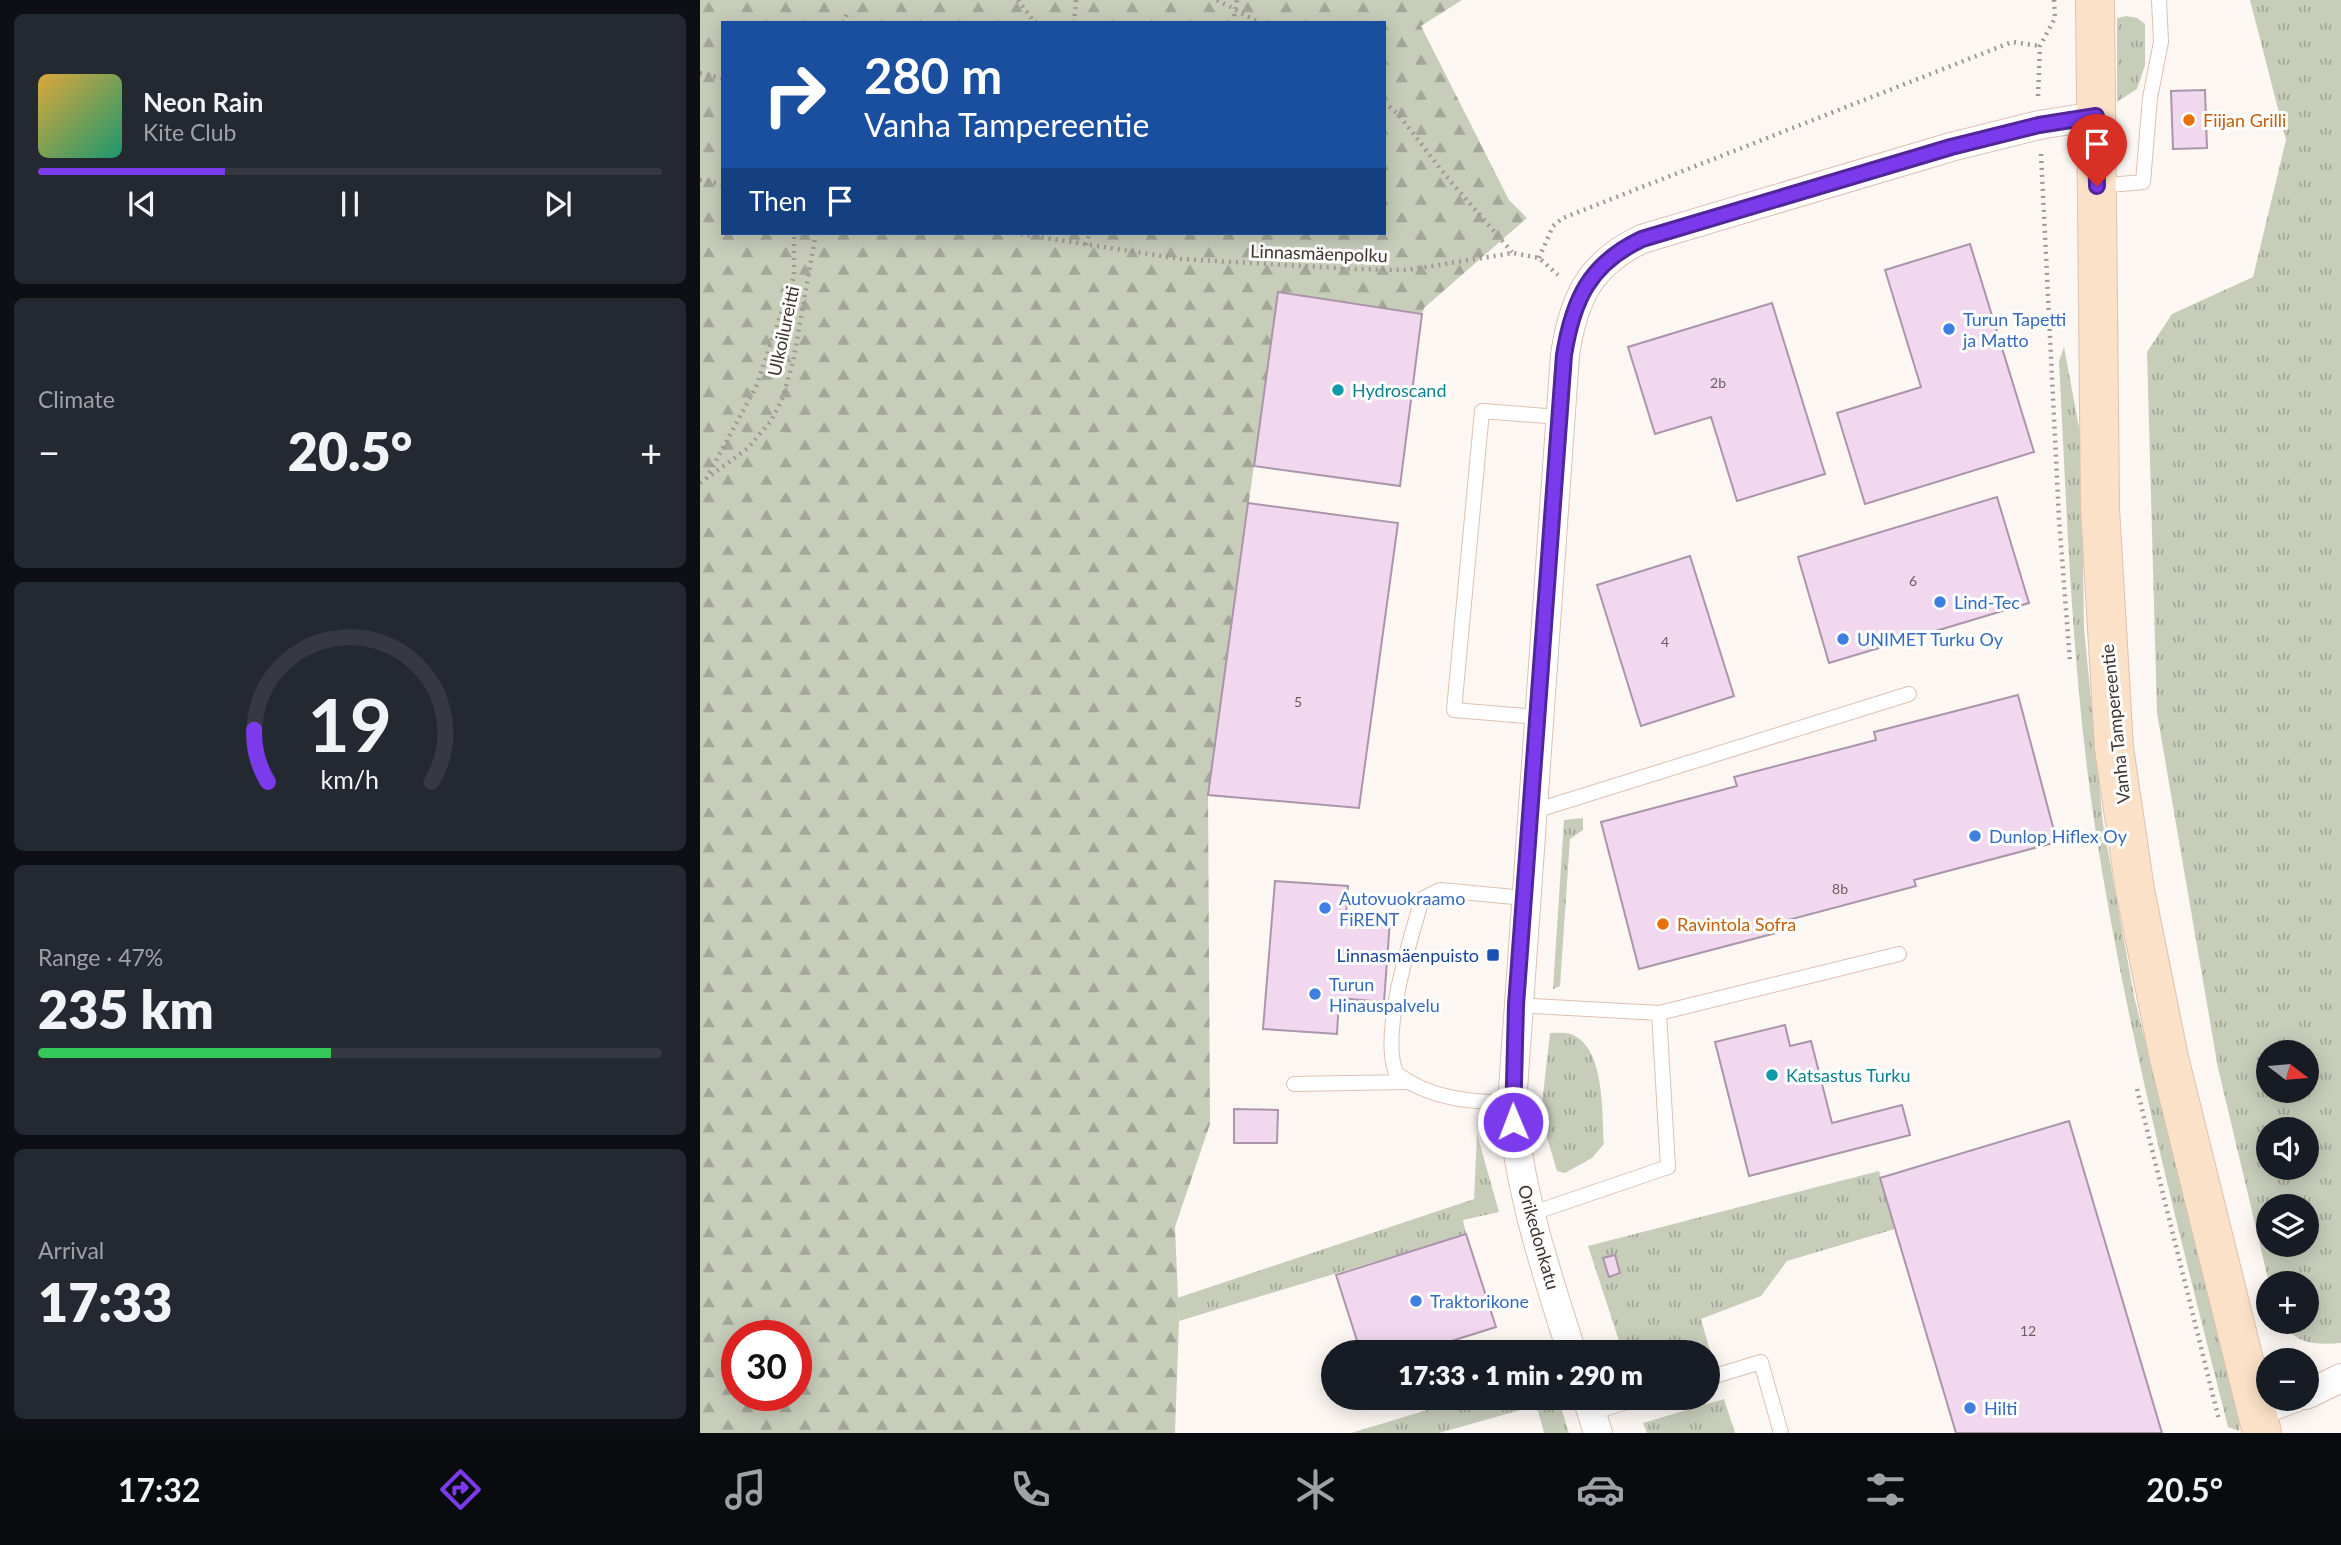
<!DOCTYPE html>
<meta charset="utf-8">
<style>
:root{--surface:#171b24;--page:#242831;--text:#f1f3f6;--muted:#9ea1a6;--line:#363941;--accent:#7c3aed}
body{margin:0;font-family:Lato,sans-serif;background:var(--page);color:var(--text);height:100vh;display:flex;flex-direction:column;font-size:26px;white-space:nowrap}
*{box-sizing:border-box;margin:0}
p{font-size:23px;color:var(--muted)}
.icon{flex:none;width:38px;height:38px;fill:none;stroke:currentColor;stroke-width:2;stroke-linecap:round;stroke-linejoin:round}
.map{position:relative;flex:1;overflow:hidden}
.side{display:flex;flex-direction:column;gap:14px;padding:14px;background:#0d0f14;width:700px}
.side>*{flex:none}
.guide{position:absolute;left:21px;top:21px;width:665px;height:214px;border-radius:0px;box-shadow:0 4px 18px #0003;background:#1a4fa0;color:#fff;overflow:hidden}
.needle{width:46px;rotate:106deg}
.tools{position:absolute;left:1556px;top:1040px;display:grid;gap:14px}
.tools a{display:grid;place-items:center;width:63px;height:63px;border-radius:50%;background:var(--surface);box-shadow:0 4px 18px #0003;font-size:35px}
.speed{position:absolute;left:21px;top:1320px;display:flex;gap:14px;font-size:35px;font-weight:700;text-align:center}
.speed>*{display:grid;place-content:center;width:91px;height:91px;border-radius:50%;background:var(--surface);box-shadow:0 4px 18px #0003;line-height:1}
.speed .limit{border:10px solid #d22;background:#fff;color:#111}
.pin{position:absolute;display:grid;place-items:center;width:60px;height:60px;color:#fff;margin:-72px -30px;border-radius:50% 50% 50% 0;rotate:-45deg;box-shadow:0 0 7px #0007}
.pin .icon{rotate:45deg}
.me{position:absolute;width:77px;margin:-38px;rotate:359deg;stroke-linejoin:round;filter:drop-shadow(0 0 5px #0008)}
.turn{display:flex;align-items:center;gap:24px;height:147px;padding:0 28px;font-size:32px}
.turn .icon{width:91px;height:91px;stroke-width:2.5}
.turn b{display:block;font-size:49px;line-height:60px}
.then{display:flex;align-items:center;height:66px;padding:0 28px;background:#0003;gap:14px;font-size:26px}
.big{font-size:52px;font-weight:800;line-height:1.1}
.side .widget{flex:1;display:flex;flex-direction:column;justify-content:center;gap:10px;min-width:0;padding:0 24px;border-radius:10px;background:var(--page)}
.side .dial{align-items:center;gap:0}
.dial svg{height:182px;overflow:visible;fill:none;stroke:var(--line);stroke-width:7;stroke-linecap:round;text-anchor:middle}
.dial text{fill:var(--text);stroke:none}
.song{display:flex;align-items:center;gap:21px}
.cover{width:84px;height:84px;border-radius:10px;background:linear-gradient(135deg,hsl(40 70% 55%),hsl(160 70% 35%))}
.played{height:7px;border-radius:4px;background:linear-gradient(90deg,var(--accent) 30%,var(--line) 30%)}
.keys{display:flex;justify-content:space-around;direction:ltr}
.heat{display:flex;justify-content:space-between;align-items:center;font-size:38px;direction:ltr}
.charge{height:10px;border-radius:5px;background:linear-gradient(90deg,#34c759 47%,var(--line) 0)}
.trip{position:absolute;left:621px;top:1340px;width:399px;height:70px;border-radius:35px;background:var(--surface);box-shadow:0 4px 18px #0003;font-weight:800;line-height:70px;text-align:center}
.tabs{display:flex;height:112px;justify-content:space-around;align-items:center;background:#090b0e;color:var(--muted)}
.tabs .icon{width:49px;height:49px}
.tabs .current{color:var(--accent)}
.tabs b{font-size:32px;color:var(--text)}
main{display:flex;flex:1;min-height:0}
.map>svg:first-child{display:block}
</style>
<main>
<section class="side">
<div class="widget">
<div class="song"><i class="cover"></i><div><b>Neon Rain</b><p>Kite Club</p></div></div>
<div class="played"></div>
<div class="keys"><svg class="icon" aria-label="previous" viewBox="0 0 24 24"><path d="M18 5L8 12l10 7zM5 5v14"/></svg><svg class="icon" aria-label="pause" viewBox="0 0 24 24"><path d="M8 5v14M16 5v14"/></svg><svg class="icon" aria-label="next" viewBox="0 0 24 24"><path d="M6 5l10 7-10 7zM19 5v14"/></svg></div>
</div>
<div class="widget"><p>Climate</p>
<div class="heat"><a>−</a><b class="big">20.5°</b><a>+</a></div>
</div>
<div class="widget dial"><svg viewBox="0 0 100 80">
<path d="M14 69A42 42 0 1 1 86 69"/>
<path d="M14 69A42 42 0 0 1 8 46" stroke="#7c3aed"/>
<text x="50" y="56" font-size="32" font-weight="700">19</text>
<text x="50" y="72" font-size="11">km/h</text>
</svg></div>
<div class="widget"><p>Range · 47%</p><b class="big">235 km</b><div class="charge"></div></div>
<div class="widget"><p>Arrival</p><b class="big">17:33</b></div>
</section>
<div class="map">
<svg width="1641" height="1433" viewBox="0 0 1641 1433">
<defs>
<pattern id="grass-tufts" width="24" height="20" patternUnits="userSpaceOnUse" patternTransform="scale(1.75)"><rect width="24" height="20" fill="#c8cdba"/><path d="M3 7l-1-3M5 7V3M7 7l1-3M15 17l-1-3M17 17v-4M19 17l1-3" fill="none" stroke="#a4a798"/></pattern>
<pattern id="forest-firs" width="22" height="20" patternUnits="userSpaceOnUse" patternTransform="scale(1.75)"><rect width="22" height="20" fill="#c8cdba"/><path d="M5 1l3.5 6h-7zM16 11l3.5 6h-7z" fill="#a4a798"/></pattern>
</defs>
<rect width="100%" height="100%" fill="#fdf7f4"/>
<path fill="url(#grass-tufts)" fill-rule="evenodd" d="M1550,0H1641V1343C1617,1345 1594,1345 1582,1321H1606V1283H1569L1518,1068L1457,713L1447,352L1472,314L1553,277L1586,140ZM1568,1052H1606V1090H1568ZM1568,1129H1606V1167H1568ZM1568,1206H1606V1244H1568Z
M1426,16L1437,18L1445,24V65L1437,89L1417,102V18Z
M1364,347L1381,438L1384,628L1403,824L1434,996L1540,1421L1539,1431L1528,1427C1478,1228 1426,1030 1395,827C1372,673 1367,516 1359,361Z
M883,818V830L870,839L860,986L853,989L864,820Z
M850,1033C857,1033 867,1032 873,1035C905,1049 902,1113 904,1144L892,1158L865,1173L857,1171L843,1124L842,1104Z
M777,1134L799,1212L763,1220L766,1234L479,1321L477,1298L774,1199Z
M1179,1171L1195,1229L1087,1261L1061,1296L1001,1319L1010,1351L923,1353L888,1246Z
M767,1398H858L869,1433H844L838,1411L831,1407L739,1433H651Z
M1024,1399L1035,1433H947L943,1423Z"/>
<path fill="url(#forest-firs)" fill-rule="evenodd" d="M0,0H762L721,26L809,200L827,218L724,308L722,314L578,293L508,795L510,1124L475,1227L479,1321L475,1433H0ZM23,23H684V233H23ZM37,1335H96V1395H37Z"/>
<path fill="#f1d8ef" stroke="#ab95a9" stroke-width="2" d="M1505,90L1507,148L1473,149L1471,91Z
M1270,244L1334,452L1165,504L1137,413L1221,387L1185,270Z
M578,292L722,314L700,486L554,466Z
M1072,303L1125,474L1037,501L1011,417L955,434L928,347Z
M1297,497L1329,603L1129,663L1098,557Z
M548,503L698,523L659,808L508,795Z
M990,556L1034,696L941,726L897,585Z
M1318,695L1357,842L1214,880L1216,886L1073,924L1076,933L939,969L901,822L1037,786L1034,777L1176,740L1174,732Z
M575,881L648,886L646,917L690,920L684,1002L639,998L637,1034L563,1029Z
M1085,1025L1090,1046L1111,1041L1132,1123L1202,1105L1210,1135L1049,1176L1015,1042Z
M534,1109L578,1110L577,1143H534Z
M1369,1121L1462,1433H1256L1180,1178Z
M766,1234L796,1327L713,1353H661L636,1275Z
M915,1255L920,1273L909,1277L903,1258Z"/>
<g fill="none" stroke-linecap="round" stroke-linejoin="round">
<g stroke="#ddc1b2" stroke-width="16">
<path id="service" d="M1398,186L1443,182L1450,98L1461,42L1459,0
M838,717L754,710L782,411L860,417
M831,812L1209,694
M816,1005L959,1013
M594,1084L707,1082
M812,1103C771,1102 729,1099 696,1073C680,1033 710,941 722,899L740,890L825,898
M830,1214L968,1167L959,1013L1199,954
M837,1353L869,1343
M1008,1378L1061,1362L1081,1433
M892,1413L939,1398"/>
</g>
<g stroke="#ddc1b2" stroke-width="30">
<path id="minor" d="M872,1353C846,1272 818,1188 812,1103L865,355C873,300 889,264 942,239L1251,147L1339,125L1396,116
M1606,1395L1641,1378
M887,1398L898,1433
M1557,1412L1595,1398"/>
</g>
<g stroke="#ddc1b2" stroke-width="40">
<path id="secondary" d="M1395,0L1400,508L1414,748L1435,890L1469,1058L1562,1433"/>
</g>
<path stroke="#a19994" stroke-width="4.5" stroke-dasharray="2 5" stroke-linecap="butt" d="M318,0L335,23
M517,0L560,23
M143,23L148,12
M374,23L376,0
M533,23L537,0
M0,73L23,79
M1338,96L1340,46L1355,18L1354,0
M684,102L698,114L746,176L812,252
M1341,154L1359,519L1370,662
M0,180L23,184
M314,233L481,259L656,269L707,270L813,253L839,258L858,275
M386,245L390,233
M839,258L853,226L863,218L1312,42L1340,46
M6,479L56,387L94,276V233
M0,483L47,449L71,421L83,397L93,362L116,233
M1437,1089L1519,1420"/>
<use href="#service" stroke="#fff" stroke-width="14"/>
<use href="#minor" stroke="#fff" stroke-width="28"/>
<use href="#secondary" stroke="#fbe1c7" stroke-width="38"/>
</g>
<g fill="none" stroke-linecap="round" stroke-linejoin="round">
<g stroke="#51269a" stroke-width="18">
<path id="route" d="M813,1122L816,1005L864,355C873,300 889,264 942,239L1251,147L1339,125L1396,116L1397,186"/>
</g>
<use href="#route" stroke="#7c3aed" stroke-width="12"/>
</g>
<g fill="#e8710a" stroke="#fff" stroke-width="2.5">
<circle cx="1489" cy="120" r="7"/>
<circle cx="963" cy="924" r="7"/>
</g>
<g fill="#3f7fe0" stroke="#fff" stroke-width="2.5">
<circle cx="1249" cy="329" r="7"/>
<circle cx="1240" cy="602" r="7"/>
<circle cx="1143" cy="639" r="7"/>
<circle cx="1275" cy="836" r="7"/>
<circle cx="625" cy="908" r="7"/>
<circle cx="615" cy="994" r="7"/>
<circle cx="716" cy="1301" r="7"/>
<circle cx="1270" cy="1408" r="7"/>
</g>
<g fill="#0f9aa8" stroke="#fff" stroke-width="2.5">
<circle cx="638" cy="390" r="7"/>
<circle cx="1072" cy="1075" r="7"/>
</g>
<rect fill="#1a4fb4" stroke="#fff" stroke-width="2.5" x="786" y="948" width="14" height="14" rx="3.5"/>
<g text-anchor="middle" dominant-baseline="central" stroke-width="6" stroke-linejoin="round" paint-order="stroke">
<g font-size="14" fill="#6c5e5f">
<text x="1018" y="382">2b</text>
<text x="1213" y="580">6</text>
<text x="965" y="641">4</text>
<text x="598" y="701">5</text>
<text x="1140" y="888">8b</text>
<text x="1328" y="1330">12</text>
</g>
<g font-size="18" fill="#c56008" stroke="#fff" text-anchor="start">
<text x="1503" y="120">Fiijan Grilli</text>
<text x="977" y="924">Ravintola Sofra</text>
</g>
<g font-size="18" fill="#40352f" stroke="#fff">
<text transform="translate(619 253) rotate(2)">Linnasmäenpolku</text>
<text transform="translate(83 331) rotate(-78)">Ulkoilureitti</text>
<text transform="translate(1415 724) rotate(-96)">Vanha Tampereentie</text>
<text transform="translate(839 1237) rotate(74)">Orikedonkatu</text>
</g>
<g font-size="18" fill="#366cbe" stroke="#fff" text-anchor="start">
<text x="1263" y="319">Turun Tapetti<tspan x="1263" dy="21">ja Matto</tspan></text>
<text x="1254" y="602">Lind-Tec</text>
<text x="1157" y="639">UNIMET Turku Oy</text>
<text x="1289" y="836">Dunlop Hiflex Oy</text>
<text x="639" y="898">Autovuokraamo<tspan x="639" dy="21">FiRENT</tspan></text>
<text x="629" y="984">Turun<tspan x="629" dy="21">Hinauspalvelu</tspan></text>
<text x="730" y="1301">Traktorikone</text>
<text x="1284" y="1408">Hilti</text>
</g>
<g font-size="18" fill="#0d838f" stroke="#fff" text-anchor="start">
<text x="652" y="390">Hydroscand</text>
<text x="1086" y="1075">Katsastus Turku</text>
</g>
<g font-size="18" fill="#164399" stroke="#fff" text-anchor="end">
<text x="779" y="955">Linnasmäenpuisto</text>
</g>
</g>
</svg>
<div class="tools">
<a><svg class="needle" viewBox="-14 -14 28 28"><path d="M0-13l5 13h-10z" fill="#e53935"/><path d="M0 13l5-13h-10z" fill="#9ea1a6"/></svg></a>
<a><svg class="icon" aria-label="sound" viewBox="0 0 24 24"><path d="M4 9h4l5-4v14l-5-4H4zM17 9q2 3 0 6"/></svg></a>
<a><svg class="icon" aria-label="layers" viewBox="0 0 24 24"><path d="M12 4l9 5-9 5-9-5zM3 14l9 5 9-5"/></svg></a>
<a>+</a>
<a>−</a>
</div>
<div class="speed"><div class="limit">30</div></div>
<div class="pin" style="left:1397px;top:186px;background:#d93025"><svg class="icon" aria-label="arrive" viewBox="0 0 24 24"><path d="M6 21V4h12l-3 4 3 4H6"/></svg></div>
<svg class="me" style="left:813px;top:1122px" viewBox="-20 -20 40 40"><circle r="17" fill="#7c3aed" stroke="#fff" stroke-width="3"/><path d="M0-11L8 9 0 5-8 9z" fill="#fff"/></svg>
<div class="trip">17:33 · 1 min · 290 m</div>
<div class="guide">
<div class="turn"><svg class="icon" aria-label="right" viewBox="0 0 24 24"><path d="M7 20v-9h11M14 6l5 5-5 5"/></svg><div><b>280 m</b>Vanha Tampereentie</div></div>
<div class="then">Then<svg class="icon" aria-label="arrive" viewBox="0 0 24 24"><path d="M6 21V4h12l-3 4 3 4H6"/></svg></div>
</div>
</div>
</main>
<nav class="tabs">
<b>17:32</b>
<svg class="icon current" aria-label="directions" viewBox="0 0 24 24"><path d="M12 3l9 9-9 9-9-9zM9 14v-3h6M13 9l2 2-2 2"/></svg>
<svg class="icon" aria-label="music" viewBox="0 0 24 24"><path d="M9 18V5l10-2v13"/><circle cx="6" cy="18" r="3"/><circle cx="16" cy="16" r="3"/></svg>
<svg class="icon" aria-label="phone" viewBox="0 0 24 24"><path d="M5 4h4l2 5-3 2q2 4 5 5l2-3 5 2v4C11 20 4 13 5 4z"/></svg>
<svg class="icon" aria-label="climate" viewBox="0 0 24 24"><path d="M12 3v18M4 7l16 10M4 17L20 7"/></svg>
<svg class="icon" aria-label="car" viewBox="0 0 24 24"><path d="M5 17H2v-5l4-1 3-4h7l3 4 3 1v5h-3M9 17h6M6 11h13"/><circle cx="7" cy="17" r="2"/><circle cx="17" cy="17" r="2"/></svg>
<svg class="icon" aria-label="filters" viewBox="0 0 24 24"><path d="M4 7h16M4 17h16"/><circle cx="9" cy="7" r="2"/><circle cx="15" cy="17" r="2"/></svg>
<b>20.5°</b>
</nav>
